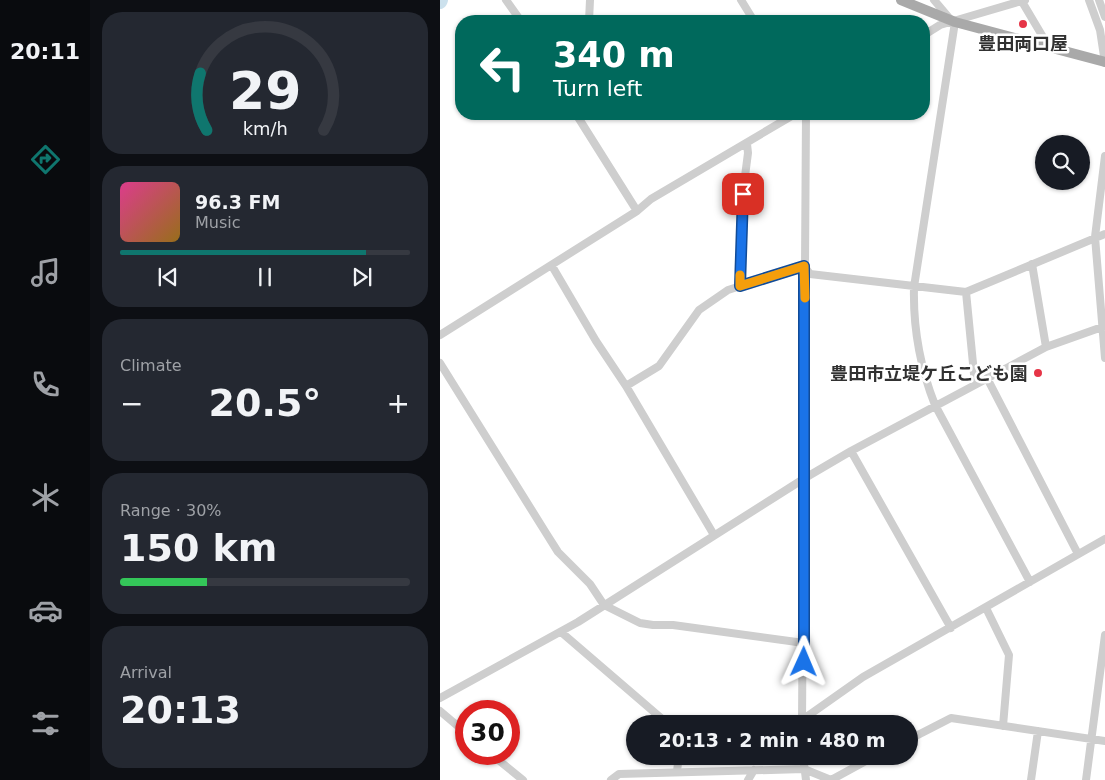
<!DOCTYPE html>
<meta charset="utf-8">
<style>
:root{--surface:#171b24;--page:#242831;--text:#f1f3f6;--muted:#9ea1a6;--line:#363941;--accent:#0f766e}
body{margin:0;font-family:"DejaVu Sans","Noto Sans JP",sans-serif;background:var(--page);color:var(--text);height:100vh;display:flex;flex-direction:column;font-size:19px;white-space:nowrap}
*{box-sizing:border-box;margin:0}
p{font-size:16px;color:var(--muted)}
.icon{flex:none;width:28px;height:28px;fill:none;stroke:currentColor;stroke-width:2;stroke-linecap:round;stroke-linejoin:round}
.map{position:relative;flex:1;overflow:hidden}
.drawer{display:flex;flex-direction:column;gap:12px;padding:12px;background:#0d0f14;width:350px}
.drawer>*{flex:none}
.guide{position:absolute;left:15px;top:15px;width:475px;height:105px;border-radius:20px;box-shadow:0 1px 4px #0004;background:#00695c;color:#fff;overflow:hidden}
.controls{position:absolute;left:595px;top:135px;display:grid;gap:10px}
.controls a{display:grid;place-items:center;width:55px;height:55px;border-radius:50%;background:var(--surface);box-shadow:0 1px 4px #0004;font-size:25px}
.speed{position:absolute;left:15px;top:700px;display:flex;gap:10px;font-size:25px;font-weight:700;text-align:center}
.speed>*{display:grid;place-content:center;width:65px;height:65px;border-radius:50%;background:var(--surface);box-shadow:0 1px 4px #0004;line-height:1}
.speed .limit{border:8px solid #d22;background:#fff;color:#111}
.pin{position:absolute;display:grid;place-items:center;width:42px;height:42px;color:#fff;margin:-21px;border-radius:10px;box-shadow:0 2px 8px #0006}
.me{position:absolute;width:55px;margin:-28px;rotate:1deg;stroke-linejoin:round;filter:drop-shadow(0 0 4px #0008)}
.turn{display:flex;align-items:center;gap:18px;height:105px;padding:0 15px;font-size:22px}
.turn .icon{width:65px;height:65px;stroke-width:2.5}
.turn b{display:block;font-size:35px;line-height:42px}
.big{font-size:38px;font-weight:800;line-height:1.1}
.drawer .card{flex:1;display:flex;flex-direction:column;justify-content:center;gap:8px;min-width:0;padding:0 18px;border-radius:20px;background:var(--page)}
.drawer .dial{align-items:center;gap:0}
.dial svg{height:130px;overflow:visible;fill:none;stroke:var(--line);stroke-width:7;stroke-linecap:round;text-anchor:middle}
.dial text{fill:var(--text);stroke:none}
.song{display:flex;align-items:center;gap:15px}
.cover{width:60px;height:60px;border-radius:8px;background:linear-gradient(135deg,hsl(330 70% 55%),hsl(40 70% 35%))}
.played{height:5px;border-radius:2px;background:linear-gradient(90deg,var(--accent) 85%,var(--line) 85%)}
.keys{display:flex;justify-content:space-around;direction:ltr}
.heat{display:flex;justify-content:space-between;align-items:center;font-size:28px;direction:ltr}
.charge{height:8px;border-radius:4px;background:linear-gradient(90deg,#34c759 30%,var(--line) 0)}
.trip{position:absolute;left:186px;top:715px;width:292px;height:50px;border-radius:25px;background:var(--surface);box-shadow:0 1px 4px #0004;font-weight:800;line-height:50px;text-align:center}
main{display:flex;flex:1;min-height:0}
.dock{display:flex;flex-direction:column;width:90px;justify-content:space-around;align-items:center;background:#090b0e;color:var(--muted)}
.dock .icon{width:35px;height:35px}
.dock .on{color:var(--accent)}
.dock b{font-size:22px;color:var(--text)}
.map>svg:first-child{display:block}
</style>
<main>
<nav class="dock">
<b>20:11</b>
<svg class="icon on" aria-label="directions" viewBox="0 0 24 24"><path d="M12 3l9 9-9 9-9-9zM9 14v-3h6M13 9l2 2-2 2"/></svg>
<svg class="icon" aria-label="music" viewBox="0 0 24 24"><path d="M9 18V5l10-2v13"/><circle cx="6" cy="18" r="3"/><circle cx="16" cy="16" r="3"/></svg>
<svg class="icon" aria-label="phone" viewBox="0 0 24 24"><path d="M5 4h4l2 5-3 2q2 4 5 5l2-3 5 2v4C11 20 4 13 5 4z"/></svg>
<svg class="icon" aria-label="climate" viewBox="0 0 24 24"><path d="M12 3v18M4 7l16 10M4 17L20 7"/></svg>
<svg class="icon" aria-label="car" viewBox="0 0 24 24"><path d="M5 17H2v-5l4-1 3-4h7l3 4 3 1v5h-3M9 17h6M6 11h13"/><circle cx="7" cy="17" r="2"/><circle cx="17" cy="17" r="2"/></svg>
<svg class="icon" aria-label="filters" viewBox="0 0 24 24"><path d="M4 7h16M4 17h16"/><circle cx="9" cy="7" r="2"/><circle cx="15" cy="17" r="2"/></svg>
</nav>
<section class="drawer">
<div class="card dial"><svg viewBox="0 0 100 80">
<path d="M14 69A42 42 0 1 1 86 69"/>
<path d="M14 69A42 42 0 0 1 10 34" stroke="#0f766e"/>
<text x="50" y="56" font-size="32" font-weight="700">29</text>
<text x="50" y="72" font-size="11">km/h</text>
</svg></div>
<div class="card">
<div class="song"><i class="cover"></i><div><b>96.3 FM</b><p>Music</p></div></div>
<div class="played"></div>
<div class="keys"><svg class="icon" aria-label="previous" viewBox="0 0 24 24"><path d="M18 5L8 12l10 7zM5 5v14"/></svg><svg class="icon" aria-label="pause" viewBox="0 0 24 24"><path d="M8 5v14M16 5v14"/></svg><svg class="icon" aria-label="next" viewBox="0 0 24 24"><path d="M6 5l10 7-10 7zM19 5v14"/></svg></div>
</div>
<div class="card"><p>Climate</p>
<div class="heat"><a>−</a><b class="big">20.5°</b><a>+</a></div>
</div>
<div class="card"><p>Range · 30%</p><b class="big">150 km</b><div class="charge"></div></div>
<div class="card"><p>Arrival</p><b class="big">20:13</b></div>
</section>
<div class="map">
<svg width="665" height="780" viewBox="0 0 665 780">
<rect width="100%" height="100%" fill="#fff"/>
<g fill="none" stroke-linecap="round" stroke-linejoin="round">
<path stroke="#cce1ed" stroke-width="14" d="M0,2L1,0"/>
<path stroke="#cecece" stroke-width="8" d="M66,0L81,21
M301,0L314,21
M494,0L511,20
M581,0L603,37L604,47
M649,0L660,30L665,63
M659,0L665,17
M149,21L150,0
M515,22L474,287C473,327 480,367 495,405L590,582
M484,35L500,25L585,0
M136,114L197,211
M665,156L655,237L665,358
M592,264L606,347
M112,266L156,341L186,386L274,535
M364,266L370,274L526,292L665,234
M300,286L304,222L301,207L308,153L307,144
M526,292L535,384
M0,335L197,211L211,199L355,114
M0,363L106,533L118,552L150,584L164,605L200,623L213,625H233L364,643
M547,378L638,554
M186,386L219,366L259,310L288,290L364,266
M411,451L511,628
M546,608L569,655L563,726
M121,632L228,724
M0,698L138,622L365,478L411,451L606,347L665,326
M0,711L26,733
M362,720L423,677L665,539
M362,724L366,114
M470,739L511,718L665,741
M51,754L83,780
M363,756L366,780
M237,771L239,756
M171,780L179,774L364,769L391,780
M308,780L314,770
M391,780L435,756
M591,780L598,731
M646,780L665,635"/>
<path stroke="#a9a9a9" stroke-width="10" d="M461,0L515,22L665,62"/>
</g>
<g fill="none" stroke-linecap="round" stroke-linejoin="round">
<g stroke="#114b97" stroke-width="12">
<path id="route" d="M303,194L300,286L364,266V662"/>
</g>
<use href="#route" stroke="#1a73e8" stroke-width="9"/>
<path stroke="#f59e0b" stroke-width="9" d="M300,275V286L364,266L365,298"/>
</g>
<g fill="#e63547" stroke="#fff" stroke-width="2">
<circle cx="583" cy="24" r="5"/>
<circle cx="598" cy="373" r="5"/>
</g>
<g text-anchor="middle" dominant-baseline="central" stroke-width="5" stroke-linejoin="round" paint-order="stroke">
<g font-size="18" font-weight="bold" fill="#313131" stroke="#fff">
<text x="583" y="43">豊田両口屋</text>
<text x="588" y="373" text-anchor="end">豊田市立堤ケ丘こども園</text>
</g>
</g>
</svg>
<div class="controls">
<a><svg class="icon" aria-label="search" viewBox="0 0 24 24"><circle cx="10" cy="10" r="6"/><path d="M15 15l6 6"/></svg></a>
</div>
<div class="speed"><div class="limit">30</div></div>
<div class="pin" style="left:303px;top:194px;background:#d93025"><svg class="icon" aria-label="arrive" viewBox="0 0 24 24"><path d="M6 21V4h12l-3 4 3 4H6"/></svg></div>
<svg class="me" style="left:364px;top:662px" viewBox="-20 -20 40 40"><path d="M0-17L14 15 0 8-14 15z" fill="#1a73e8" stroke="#fff" stroke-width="4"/></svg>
<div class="trip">20:13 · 2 min · 480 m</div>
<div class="guide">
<div class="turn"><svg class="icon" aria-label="left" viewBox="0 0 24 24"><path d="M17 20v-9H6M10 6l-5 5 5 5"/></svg><div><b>340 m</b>Turn left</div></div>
</div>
</div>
</main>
